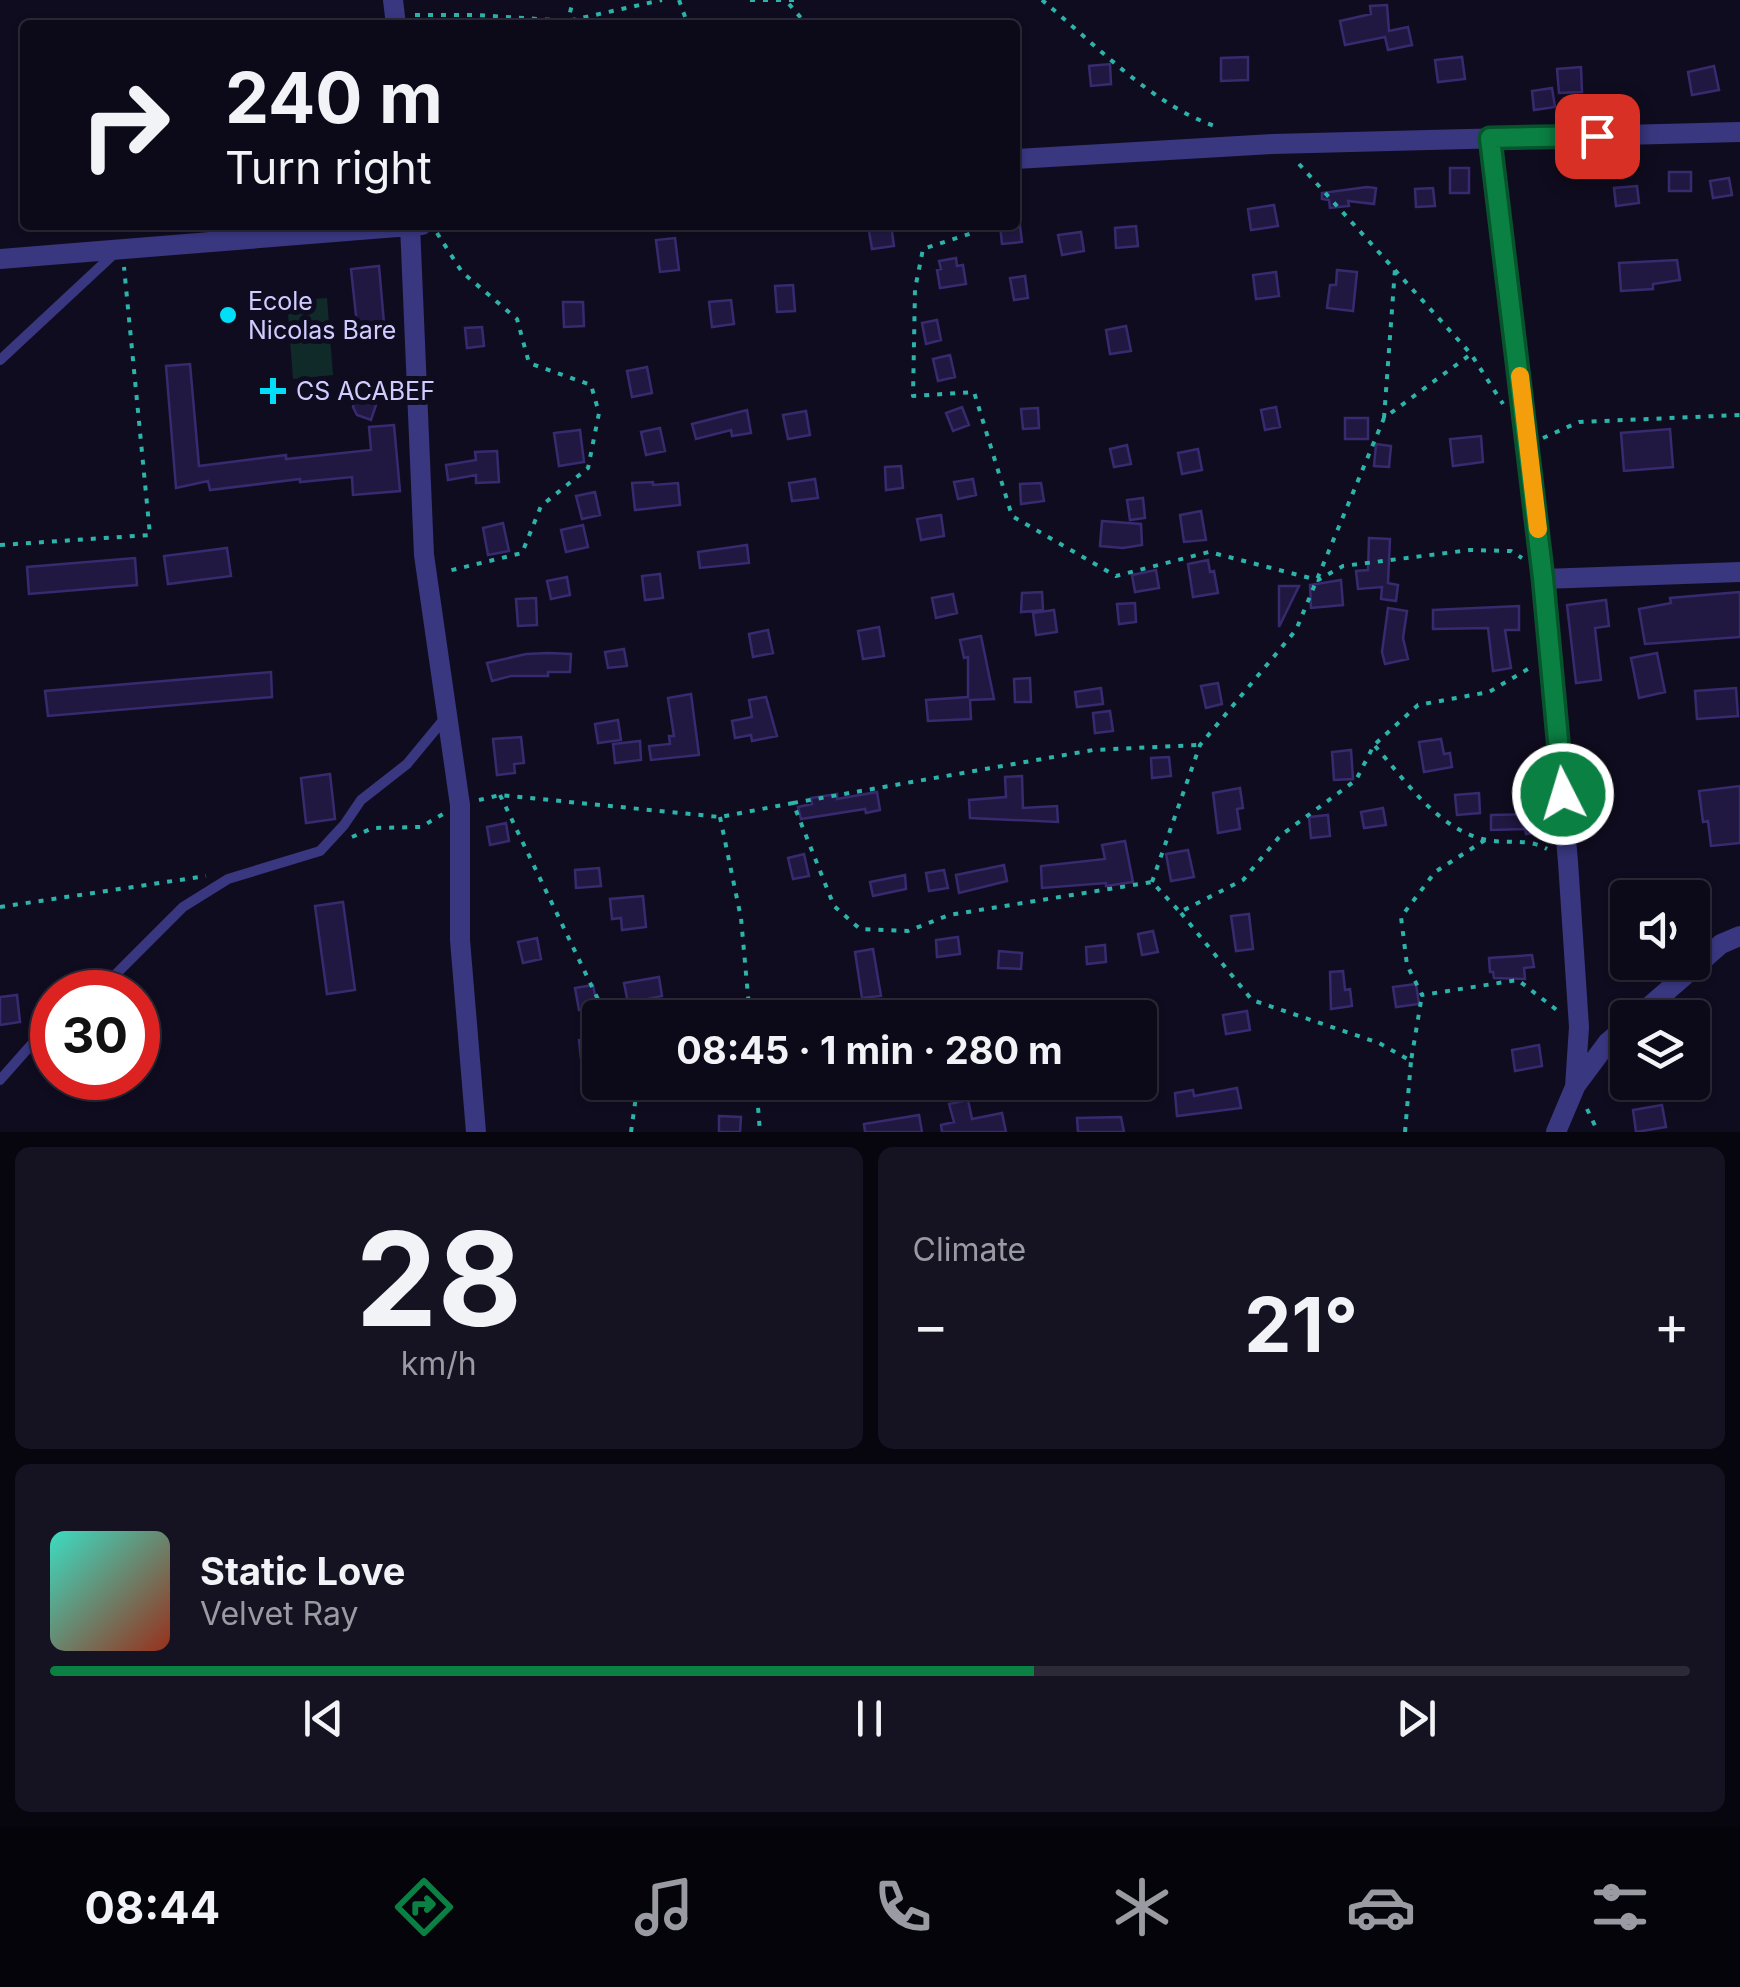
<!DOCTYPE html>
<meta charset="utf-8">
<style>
:root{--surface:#0c0918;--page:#151221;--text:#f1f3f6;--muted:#9a9aa2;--line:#2c2a37;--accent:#0b8043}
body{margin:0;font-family:Inter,sans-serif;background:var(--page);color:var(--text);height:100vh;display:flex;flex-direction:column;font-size:38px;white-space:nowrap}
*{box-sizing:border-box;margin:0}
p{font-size:32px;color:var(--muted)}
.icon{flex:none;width:55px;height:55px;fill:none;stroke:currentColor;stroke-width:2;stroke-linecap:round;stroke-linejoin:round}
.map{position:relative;height:1132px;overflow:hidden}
.details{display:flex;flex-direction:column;gap:15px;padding:15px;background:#07050d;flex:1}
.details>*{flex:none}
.hud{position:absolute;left:20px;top:20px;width:1000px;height:210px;border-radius:10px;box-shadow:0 2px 8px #0004,0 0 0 2px var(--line);background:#0c0918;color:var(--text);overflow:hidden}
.buttons{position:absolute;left:1610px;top:880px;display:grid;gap:20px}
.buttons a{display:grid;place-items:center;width:100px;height:100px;border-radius:10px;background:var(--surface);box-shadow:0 2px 8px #0004,0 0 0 2px var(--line);font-size:50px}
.speed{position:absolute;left:30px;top:970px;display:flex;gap:20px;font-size:50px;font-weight:700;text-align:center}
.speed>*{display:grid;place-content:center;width:130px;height:130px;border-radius:50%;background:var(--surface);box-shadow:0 2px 8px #0004,0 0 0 2px var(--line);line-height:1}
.speed .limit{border:15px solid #d22;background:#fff;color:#111}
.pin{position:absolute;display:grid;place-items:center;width:85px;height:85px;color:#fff;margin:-42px;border-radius:20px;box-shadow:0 5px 15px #0006}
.me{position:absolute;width:110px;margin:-55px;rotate:355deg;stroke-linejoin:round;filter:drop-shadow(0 0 8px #0008)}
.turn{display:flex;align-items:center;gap:35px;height:210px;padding:0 40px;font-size:45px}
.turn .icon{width:130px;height:130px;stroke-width:2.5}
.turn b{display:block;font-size:70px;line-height:85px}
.big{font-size:75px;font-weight:700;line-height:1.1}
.details .card{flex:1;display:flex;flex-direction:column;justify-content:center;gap:15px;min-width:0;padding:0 35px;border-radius:15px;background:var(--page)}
.details .dial{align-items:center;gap:0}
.dial b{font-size:130px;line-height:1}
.song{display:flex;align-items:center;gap:30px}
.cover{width:120px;height:120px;border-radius:15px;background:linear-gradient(135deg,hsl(170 70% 55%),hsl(10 70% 35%))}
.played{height:10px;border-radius:5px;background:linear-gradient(90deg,var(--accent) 60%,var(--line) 60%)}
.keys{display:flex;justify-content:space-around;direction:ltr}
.heat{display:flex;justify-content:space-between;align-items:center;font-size:55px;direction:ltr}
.details .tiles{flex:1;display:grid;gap:15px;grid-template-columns:1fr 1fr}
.card:last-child{grid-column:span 2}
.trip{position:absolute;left:582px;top:1000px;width:575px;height:100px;border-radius:10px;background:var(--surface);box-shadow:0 2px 8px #0004,0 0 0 2px var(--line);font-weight:700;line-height:100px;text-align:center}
.dock{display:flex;height:160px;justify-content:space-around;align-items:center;background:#05040a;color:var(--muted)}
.dock .icon{width:70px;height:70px}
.dock .on{color:var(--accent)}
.dock b{font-size:45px;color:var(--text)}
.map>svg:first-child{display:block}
</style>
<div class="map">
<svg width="1740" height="1132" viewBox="0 0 1740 1132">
<rect width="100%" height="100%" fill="#100c20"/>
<path fill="#0f2a29" d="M327,298L333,375L293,379L287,301Z"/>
<path fill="#201841" stroke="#372a6e" stroke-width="2.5" d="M1387,5L1389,31L1408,27L1412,45L1388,50L1385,37L1345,45L1340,21L1371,14L1370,6Z
M1248,57V80L1221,81V58Z
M1462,57L1465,79L1438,82L1435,60Z
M1110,64L1111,84L1091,86L1089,66Z
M1714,66L1719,90L1692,95L1688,72Z
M1581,67L1582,92L1559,93L1557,69Z
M1552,88L1555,107L1534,110L1532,91Z
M1450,168H1469V193H1450Z
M1669,172H1691V191H1669Z
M1729,178L1732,195L1713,198L1710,181Z
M1637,186L1639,203L1616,206L1614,188Z
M1367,187L1376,188L1374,204L1348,201L1349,206L1330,208L1329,200L1322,199V193Z
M1433,188L1435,206L1416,207L1415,189Z
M1274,205L1278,226L1251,230L1248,209Z
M868,225H891L894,246L872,249Z
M1000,225H1020L1022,242L1002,244Z
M1136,226L1138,246L1116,248L1115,228Z
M1081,232L1084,251L1062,255L1058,235Z
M675,238L679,270L660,272L656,240Z
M956,258L957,266L963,265L966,284L940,288L937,270L941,269L939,261Z
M1677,260L1680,280L1653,284V289L1621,291L1619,263Z
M379,266L384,323L357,325L351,269Z
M1337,270L1357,272L1353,311L1327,308L1330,285H1336Z
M1276,272L1279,296L1256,299L1253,275Z
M1025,276L1028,298L1014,300L1010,278Z
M793,285L795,311L777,312L775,286Z
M731,300L734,324L712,327L709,302Z
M563,302H583L584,326L564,327Z
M937,320L941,340L926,344L922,323Z
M1126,326L1131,351L1110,354L1106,330Z
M482,327L484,346L467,348L465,328Z
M950,355L955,377L938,381L933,359Z
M190,364L199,466L286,455V459L371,450L369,427L394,425L400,491L353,495L352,477L300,482V479L210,490L208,481L176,488L166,366Z
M647,367L652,393L632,397L627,371Z
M364,395L372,397L376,405L371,420L357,415L353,407L355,399Z
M962,407L969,425L953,431L946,413Z
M1276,407L1280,427L1265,430L1261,410Z
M1038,408L1039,428L1023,429L1021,409Z
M747,410L751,433L732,436L731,430L696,439L692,424Z
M806,411L810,435L788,439L783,415Z
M1345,418H1368V439H1345Z
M660,428L665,451L646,455L641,432Z
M1670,429L1673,467L1624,471L1621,433Z
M580,430L584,462L559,466L554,433Z
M1481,436L1483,462L1453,466L1450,439Z
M1376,444L1391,446L1389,467L1374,466Z
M1127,445L1131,464L1114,467L1110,449Z
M1198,449L1202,470L1182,474L1178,453Z
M497,451L499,482L476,483V475L448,480L446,465L476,460L475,452Z
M901,466L903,488L886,490L885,467Z
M815,479L818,498L792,501L789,483Z
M973,479L976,495L958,499L954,482Z
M653,482V485L678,483L680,505L635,510L632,483Z
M1041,483L1044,501L1021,504L1020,484Z
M595,492L600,515L582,519L576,496Z
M1143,498L1145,518L1130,520L1127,500Z
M1201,511L1206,540L1184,542L1180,515Z
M941,515L944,536L921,540L917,519Z
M1102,521L1141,524L1142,545L1123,548L1100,546Z
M503,523L509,551L488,555L483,528Z
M583,525L588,547L566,552L561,530Z
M1369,538L1390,539L1388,583L1398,585L1396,601L1381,599L1382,587L1358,589L1356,571L1368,570Z
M747,545L749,563L700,568L698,552Z
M227,548L231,576L168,584L164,556Z
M135,558L137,585L29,594L27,567Z
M1208,560L1210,572L1214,571L1218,593L1193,597L1188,564Z
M1156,570L1159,588L1135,592L1132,575Z
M660,574L663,598L645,600L642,576Z
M567,577L570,595L551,599L547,581Z
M1341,580L1343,605L1311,608L1310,585Z
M1279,586H1299L1279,627Z
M1042,592L1043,610L1021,612L1022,593Z
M1740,592V637L1645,644L1639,609L1671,603L1670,598Z
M953,594L957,613L936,618L932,598Z
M536,598L537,625L518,626L516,599Z
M1606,600L1609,626L1595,628L1601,680L1576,683L1567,605Z
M1135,603L1136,622L1119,624L1117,604Z
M1519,606V630H1505L1511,668L1493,671L1488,628L1433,629V610Z
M1388,608L1407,611L1403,638L1408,659L1385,664L1382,652Z
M1054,610L1057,632L1036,635L1033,613Z
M879,627L884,656L863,659L858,631Z
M768,630L773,653L753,657L749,634Z
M981,636L994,699L970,700L971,719L928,721L926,700L968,697V657L964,658L960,640Z
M624,649L627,666L608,668L605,652Z
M548,653L571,654L570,672H548V676H511L492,681L487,663L526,654Z
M1657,653L1665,692L1639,698L1631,658Z
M271,672L272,697L48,716L45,691Z
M1030,678L1031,702H1015L1014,679Z
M1218,683L1222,704L1206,708L1201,686Z
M1101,688L1103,704L1077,707L1075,692Z
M1736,688L1738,716L1697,719L1695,691Z
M691,694L699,755L651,760L649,746L670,744L669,736H674L668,698Z
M766,697L777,736L752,741L751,735L735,738L732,721L752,717L749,700Z
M1110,711L1113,731L1095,733L1093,713Z
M618,720L621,740L598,743L595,724Z
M521,737L524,763L514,764L515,773L497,775L493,739Z
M1441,739L1444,754L1450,753L1452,767L1424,772L1419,742Z
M640,741L641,760L615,763L613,744Z
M1351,750L1353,779L1334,780L1332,752Z
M1169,757L1171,776L1152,778L1151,758Z
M330,774L335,819L306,823L301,778Z
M1022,776L1023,808L1057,806L1058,822L970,818L969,800L1006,797L1005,777Z
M1542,783L1550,830L1526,834L1525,829L1491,830V815L1532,814L1526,786Z
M1740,786V843L1711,846L1708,821L1703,822L1699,791Z
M1240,788L1243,808L1237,809L1240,829L1218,833L1213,793Z
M877,792L880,810L866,813L865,809L801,819L798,807L812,804L811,798L837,794V799Z
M1479,793L1480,813L1457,815L1455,795Z
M1383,808L1386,825L1364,828L1361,812Z
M1328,815L1330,836L1311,838L1309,817Z
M506,823L509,841L490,845L487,827Z
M1125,841L1133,882L1106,886V883L1042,888L1041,866L1105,859L1102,845Z
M1188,850L1194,877L1171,881L1166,854Z
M804,854L809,876L793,879L788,858Z
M1004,865L1007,881L959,893L956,875Z
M599,868L601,886L576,888L575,870Z
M944,870L948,888L929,891L926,873Z
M905,875L906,889L873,896L870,882Z
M643,896L646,927L622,930L621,918L612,919L610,899Z
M343,902L355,990L327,994L315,906Z
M1249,914L1253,949L1236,951L1231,916Z
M1153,931L1158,952L1142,955L1138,934Z
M958,937L960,954L937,957L936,940Z
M537,938L541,959L523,963L518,942Z
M1105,945L1106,962L1087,964L1086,947Z
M873,949L881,996L862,998L855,952Z
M999,951L1022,953L1021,969L998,968Z
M1532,955L1534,967L1524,968L1525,979L1494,978L1493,972H1490L1489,958Z
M1343,971L1345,990L1350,989L1352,1006L1331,1009L1330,972Z
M659,977L662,996L628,1003L624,983Z
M1416,984L1419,1004L1396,1007L1393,987Z
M593,985L597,1006L579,1010L575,988Z
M17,995L20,1022L0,1025V997Z
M1247,1011L1250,1030L1226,1034L1223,1015Z
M1706,1027L1710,1059L1692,1061V1028Z
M600,1038V1057L581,1059L579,1040Z
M1539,1045L1542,1066L1515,1071L1512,1050Z
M1237,1088L1241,1108L1177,1116L1175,1093L1193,1090L1194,1096Z
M968,1100L972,1119L1002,1113L1006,1132H942L941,1125L954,1122L949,1104Z
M1662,1105L1666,1127L1636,1132L1633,1110Z
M919,1115L922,1132H865L864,1124Z
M719,1116L741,1117L740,1132H719Z
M1121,1117L1124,1132H1078L1077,1118Z"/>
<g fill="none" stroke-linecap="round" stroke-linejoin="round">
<path stroke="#2cb3aa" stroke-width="4" stroke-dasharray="5 8" stroke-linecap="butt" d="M679,0L688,25
M750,0H797
M1042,0C1094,43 1154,107 1218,127
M789,4L807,25
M415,15H477L568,21L662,0
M567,25L573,0
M1299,164L1471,354L1503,404
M973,225L975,232L923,249L915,289L913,396L974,392L1012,516L1116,576L1209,552L1318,580L1343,566L1470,550L1511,551L1522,558
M437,233L462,272L517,319L529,363L591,385L599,413L588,468L541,506L522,553L444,572
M1384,418L1395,269
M1543,438L1579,422L1740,415
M0,545L150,535L124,267
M1375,746C1406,781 1438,830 1487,840C1508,844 1528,838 1547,849
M500,795L607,1018
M479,800L500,795L720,817L793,803L834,906L860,929L908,931L949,915L1152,882L1180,912L1243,880L1280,836L1356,780L1374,745L1418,705L1489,692L1533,666
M793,803L1093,750L1198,745
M720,817L741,918L750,1018
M352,837L373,828L421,827L443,814
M1485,840L1435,872L1401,917L1407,965L1422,995L1518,980L1558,1011
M1152,882L1200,745L1296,630L1384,418L1471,354
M0,907L206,876
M1181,913L1252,1000L1379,1043L1411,1061L1422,995
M756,1082L760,1132
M1587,1109L1598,1132
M631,1132L638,1082
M1405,1132L1411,1061"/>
<path stroke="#393780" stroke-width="10" d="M0,360L116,252
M98,992L183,907L228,879L320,851L344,825L361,800L407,764L445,718
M0,1080L31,1045L52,1028"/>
<path stroke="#393780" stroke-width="20" d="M393,0L396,25
M1490,138L1543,579L1568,862L1579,1027L1575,1087L1556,1132
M1015,159L1273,144L1740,132
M410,225L424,555L460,805V940L476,1132
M0,259L422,225
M1543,579L1740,572
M1636,1018L1721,944L1740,936
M1576,1085L1608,1042L1628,1025"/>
</g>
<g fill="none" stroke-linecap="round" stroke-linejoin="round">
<g stroke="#07532c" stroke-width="25">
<path id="route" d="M1563,794L1543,578L1490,138L1597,136"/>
</g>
<use href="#route" stroke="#0b8043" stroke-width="18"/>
<path stroke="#f59e0b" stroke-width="18" d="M1520,376L1538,529"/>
</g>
<g fill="#00dff7" stroke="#100c20" stroke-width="4">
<circle cx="228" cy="315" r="10"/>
<path d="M268 376h10v10h10v10h-10v10h-10v-10h-10v-10h10z"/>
</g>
<g text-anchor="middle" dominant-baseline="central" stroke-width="10" stroke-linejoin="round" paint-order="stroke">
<g font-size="25" fill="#d1ccff" stroke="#100c20" text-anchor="start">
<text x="248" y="301">Ecole<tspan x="248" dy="29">Nicolas Bare</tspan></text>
<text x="296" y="391">CS ACABEF</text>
</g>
</g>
</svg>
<div class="buttons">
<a><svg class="icon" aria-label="sound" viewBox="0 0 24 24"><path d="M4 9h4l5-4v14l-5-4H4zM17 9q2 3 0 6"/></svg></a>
<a><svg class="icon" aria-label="layers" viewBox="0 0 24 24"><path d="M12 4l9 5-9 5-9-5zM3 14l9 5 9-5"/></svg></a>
</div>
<div class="speed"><div class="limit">30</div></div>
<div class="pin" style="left:1597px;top:136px;background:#d93025"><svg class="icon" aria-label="arrive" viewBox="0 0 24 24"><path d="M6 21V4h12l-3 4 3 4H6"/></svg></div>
<svg class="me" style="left:1563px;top:794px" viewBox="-20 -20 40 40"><circle r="17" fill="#0b8043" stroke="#fff" stroke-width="3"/><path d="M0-11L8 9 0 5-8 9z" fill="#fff"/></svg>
<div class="trip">08:45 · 1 min · 280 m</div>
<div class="hud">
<div class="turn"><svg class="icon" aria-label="right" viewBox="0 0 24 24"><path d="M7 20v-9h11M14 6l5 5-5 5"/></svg><div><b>240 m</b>Turn right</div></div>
</div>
</div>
<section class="details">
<div class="tiles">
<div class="card dial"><b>28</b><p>km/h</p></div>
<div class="card"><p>Climate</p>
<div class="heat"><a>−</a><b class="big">21°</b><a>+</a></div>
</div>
<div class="card">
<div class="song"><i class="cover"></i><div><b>Static Love</b><p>Velvet Ray</p></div></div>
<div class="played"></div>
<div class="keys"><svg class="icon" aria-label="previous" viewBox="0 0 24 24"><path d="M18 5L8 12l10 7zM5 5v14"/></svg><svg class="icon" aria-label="pause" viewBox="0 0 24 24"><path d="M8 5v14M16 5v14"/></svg><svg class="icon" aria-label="next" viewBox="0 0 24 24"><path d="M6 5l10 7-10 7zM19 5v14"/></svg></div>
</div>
</div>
</section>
<nav class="dock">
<b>08:44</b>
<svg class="icon on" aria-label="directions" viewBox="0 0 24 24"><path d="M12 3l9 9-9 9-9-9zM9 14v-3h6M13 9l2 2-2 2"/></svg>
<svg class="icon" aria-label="music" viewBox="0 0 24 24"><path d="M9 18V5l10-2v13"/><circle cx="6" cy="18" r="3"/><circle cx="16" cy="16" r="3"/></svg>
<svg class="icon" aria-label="phone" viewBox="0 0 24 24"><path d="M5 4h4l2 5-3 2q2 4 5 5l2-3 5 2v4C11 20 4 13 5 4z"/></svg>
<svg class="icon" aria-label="climate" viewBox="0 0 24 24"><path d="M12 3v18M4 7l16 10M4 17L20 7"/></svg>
<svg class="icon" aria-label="car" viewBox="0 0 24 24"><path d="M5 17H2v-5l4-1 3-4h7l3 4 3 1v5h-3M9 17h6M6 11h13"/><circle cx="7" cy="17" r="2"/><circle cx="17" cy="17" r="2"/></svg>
<svg class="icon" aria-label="filters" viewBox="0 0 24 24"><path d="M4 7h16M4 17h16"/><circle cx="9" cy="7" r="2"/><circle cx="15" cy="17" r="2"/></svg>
</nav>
